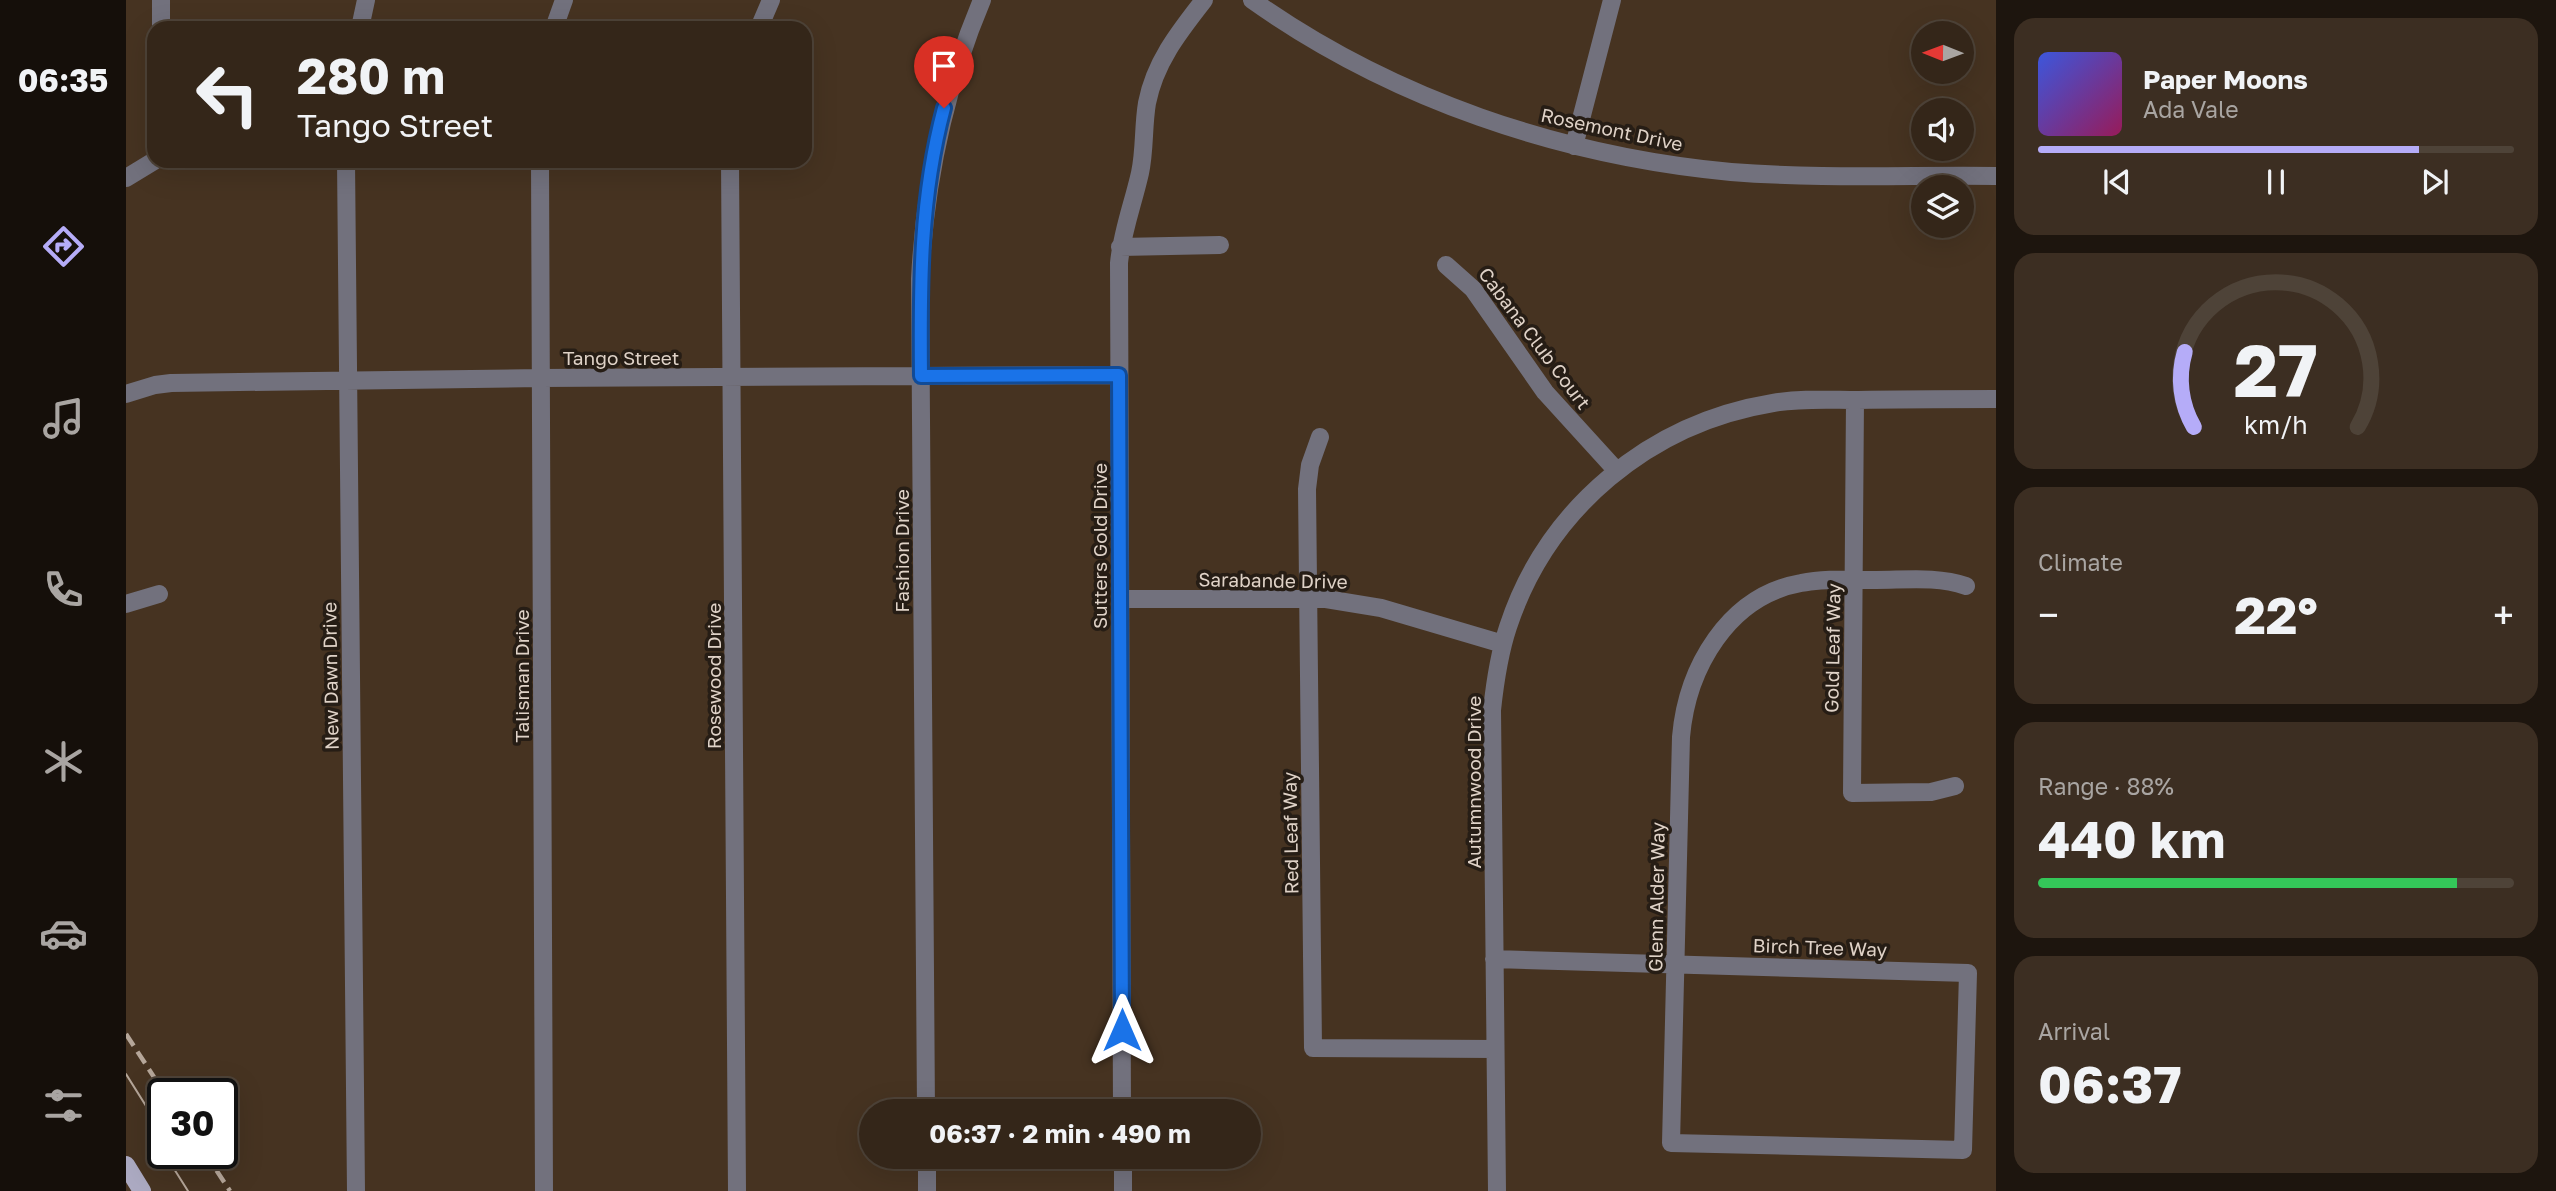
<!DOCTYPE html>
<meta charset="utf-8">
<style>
:root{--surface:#342619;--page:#3c2e22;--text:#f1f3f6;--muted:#a9a5a2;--line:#4e4338;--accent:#b5acf8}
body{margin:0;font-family:"Golos Text",sans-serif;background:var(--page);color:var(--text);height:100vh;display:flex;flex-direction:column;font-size:26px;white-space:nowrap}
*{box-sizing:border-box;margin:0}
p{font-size:23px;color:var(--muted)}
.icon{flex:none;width:38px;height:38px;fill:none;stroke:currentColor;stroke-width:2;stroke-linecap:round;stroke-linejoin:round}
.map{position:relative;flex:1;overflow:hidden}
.sheet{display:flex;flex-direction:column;gap:18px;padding:18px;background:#1d150e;width:560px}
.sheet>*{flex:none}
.banner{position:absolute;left:21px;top:21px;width:665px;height:147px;border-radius:21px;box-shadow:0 7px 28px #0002,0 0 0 2px var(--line);background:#342619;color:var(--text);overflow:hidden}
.needle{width:46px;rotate:271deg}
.fabs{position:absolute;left:1785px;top:21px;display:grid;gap:14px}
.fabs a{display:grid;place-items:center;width:63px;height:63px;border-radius:50%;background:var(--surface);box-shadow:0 7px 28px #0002,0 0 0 2px var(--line);font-size:35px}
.speed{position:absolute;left:21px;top:1078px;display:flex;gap:14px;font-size:35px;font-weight:700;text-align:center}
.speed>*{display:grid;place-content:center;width:91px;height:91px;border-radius:50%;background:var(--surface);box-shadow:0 7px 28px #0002,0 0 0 2px var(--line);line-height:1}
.speed .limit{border:4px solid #111;border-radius:10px;background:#fff;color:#111}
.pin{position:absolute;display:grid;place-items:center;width:60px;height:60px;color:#fff;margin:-72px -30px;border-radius:50% 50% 50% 0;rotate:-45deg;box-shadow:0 0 7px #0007}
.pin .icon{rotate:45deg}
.me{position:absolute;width:77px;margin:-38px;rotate:0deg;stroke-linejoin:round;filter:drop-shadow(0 0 5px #0008)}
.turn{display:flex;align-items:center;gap:24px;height:147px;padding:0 35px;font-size:32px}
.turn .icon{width:91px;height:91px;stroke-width:2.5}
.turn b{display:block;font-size:49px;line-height:60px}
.big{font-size:52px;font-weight:700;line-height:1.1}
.sheet .card{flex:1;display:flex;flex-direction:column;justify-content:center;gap:10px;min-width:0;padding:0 24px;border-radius:21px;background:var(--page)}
.sheet .dial{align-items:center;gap:0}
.dial svg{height:182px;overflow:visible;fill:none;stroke:var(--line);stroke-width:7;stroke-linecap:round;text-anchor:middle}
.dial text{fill:var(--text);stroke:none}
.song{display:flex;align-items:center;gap:21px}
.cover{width:84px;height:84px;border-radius:10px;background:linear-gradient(135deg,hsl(230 70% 55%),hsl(330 70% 35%))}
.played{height:7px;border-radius:4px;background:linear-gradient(90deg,var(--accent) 80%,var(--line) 80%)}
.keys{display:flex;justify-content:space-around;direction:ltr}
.heat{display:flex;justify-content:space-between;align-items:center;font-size:38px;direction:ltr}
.charge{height:10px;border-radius:5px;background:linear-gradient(90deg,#34c759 88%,var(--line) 0)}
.trip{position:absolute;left:733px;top:1099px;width:402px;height:70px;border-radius:35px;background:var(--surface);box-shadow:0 7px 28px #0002,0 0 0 2px var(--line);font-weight:700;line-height:70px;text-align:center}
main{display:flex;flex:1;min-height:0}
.menu{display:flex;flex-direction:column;width:126px;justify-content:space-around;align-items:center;background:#150f0a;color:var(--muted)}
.menu .icon{width:49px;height:49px}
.menu .selected{color:var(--accent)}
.menu b{font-size:32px;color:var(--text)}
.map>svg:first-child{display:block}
</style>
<main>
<nav class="menu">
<b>06:35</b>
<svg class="icon selected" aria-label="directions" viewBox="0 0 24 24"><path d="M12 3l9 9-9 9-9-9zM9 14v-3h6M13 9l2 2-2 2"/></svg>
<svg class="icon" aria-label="music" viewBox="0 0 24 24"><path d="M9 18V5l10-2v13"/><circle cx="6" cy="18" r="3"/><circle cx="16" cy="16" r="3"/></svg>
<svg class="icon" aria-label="phone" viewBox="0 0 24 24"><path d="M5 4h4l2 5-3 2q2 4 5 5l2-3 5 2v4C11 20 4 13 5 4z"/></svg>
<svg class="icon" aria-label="climate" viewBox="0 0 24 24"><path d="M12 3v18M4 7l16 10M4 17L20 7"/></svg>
<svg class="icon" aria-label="car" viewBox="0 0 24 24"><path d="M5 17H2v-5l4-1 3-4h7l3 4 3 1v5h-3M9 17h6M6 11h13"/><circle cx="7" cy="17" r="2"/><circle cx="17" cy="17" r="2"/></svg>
<svg class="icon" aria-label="filters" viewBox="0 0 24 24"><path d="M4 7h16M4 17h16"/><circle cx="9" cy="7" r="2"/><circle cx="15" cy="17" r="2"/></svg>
</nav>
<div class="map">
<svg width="1870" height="1191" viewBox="0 0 1870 1191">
<rect width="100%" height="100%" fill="#463321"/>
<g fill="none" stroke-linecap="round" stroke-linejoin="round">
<path stroke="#72717d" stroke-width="18" d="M35,0V28
M1126,0C1266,99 1434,156 1605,172C1693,179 1782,175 1870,176
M234,28L240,0
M428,28L438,0
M633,28L645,0
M1448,146L1486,0
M220,161L230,1191
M414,161L418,1191
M604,161L611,1191
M0,178L28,161
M994,247L1094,245
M1320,265L1347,289L1419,392L1490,470
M0,394L29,385L45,383L414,378L993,375
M1729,400L1726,793L1805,792L1829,786
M1194,437L1184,465L1181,489L1187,1048L1369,1049
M994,599H1200L1255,608L1377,644
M0,604L33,594
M1368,959L1842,973L1837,1150L1545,1143L1555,737C1561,668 1602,596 1675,583C1699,578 1725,580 1750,580C1780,580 1811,576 1840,586
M800,1111L794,279C799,181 818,90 856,0
M996,1111L993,263C996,232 1007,204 1014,173C1019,150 1017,127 1021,103C1029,62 1053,32 1078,0
M801,1157V1191
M997,1157V1191
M1371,1191L1366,710C1369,682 1373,654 1382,627C1421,508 1524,423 1647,403C1675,398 1704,400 1732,400C1778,399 1824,399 1870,399"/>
<path stroke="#acaac2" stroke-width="18" d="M0,1165L16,1191"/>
<path stroke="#b5a699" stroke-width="2" d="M0,1074L37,1133
M20,1125L37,1151
M38,1153L62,1191"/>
<path stroke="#b5a699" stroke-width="4.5" stroke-dasharray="14 7" stroke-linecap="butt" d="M0,1034L39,1094
M79,1153L104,1191"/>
</g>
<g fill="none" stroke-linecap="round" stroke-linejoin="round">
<g stroke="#114b97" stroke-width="18">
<path id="route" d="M818,108C794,198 794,284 795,376L993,375L996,1030"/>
</g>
<use href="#route" stroke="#1a73e8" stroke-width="12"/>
</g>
<g text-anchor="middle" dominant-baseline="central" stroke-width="7" stroke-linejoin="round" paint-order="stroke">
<g font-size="19" fill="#dfd2c7" stroke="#261d15">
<text transform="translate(1486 129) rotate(12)">Rosemont Drive</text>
<text transform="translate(1409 338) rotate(53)">Cabana Club Court</text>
<text x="495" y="357">Tango Street</text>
<text transform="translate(973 546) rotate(-90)">Sutters Gold Drive</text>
<text transform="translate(775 551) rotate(-90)">Fashion Drive</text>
<text transform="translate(1147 580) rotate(1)">Sarabande Drive</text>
<text transform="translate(1706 648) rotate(-89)">Gold Leaf Way</text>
<text transform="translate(204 676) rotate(-91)">New Dawn Drive</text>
<text transform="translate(395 676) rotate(-90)">Talisman Drive</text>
<text transform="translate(587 676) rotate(-90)">Rosewood Drive</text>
<text transform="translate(1347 782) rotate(-90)">Autumnwood Drive</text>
<text transform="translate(1164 833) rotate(-91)">Red Leaf Way</text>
<text transform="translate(1530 897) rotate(-89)">Glenn Alder Way</text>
<text transform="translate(1694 947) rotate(2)">Birch Tree Way</text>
</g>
</g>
</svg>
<div class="fabs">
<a><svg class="needle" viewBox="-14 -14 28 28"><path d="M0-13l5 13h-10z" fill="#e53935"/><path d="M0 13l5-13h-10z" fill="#a9a5a2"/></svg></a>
<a><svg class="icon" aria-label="sound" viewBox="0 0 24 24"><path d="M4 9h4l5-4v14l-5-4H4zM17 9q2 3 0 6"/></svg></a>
<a><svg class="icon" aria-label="layers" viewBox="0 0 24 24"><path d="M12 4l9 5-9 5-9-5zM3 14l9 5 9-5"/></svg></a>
</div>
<div class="speed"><div class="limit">30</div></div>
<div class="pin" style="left:818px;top:108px;background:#d93025"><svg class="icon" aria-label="arrive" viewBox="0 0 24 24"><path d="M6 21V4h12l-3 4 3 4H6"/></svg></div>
<svg class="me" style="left:996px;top:1030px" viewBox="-20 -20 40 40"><path d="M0-17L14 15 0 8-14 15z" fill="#1a73e8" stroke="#fff" stroke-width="4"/></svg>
<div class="trip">06:37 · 2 min · 490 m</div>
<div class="banner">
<div class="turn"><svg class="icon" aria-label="left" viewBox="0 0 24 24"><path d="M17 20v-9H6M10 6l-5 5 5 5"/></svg><div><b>280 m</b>Tango Street</div></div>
</div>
</div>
<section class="sheet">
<div class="card">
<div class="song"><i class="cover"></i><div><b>Paper Moons</b><p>Ada Vale</p></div></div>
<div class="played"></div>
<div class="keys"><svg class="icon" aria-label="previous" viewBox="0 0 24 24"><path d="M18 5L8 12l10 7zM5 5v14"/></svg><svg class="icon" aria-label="pause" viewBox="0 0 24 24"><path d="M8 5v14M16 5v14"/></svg><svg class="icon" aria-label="next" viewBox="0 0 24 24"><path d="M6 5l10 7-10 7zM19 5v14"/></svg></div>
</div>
<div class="card dial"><svg viewBox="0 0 100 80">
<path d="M14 69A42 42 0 1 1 86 69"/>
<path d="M14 69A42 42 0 0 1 10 36" stroke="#b5acf8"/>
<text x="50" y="56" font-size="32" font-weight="700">27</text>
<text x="50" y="72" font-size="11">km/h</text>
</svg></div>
<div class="card"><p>Climate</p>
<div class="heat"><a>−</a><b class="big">22°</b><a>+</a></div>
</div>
<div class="card"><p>Range · 88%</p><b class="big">440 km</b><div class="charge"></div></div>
<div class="card"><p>Arrival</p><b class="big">06:37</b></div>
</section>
</main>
